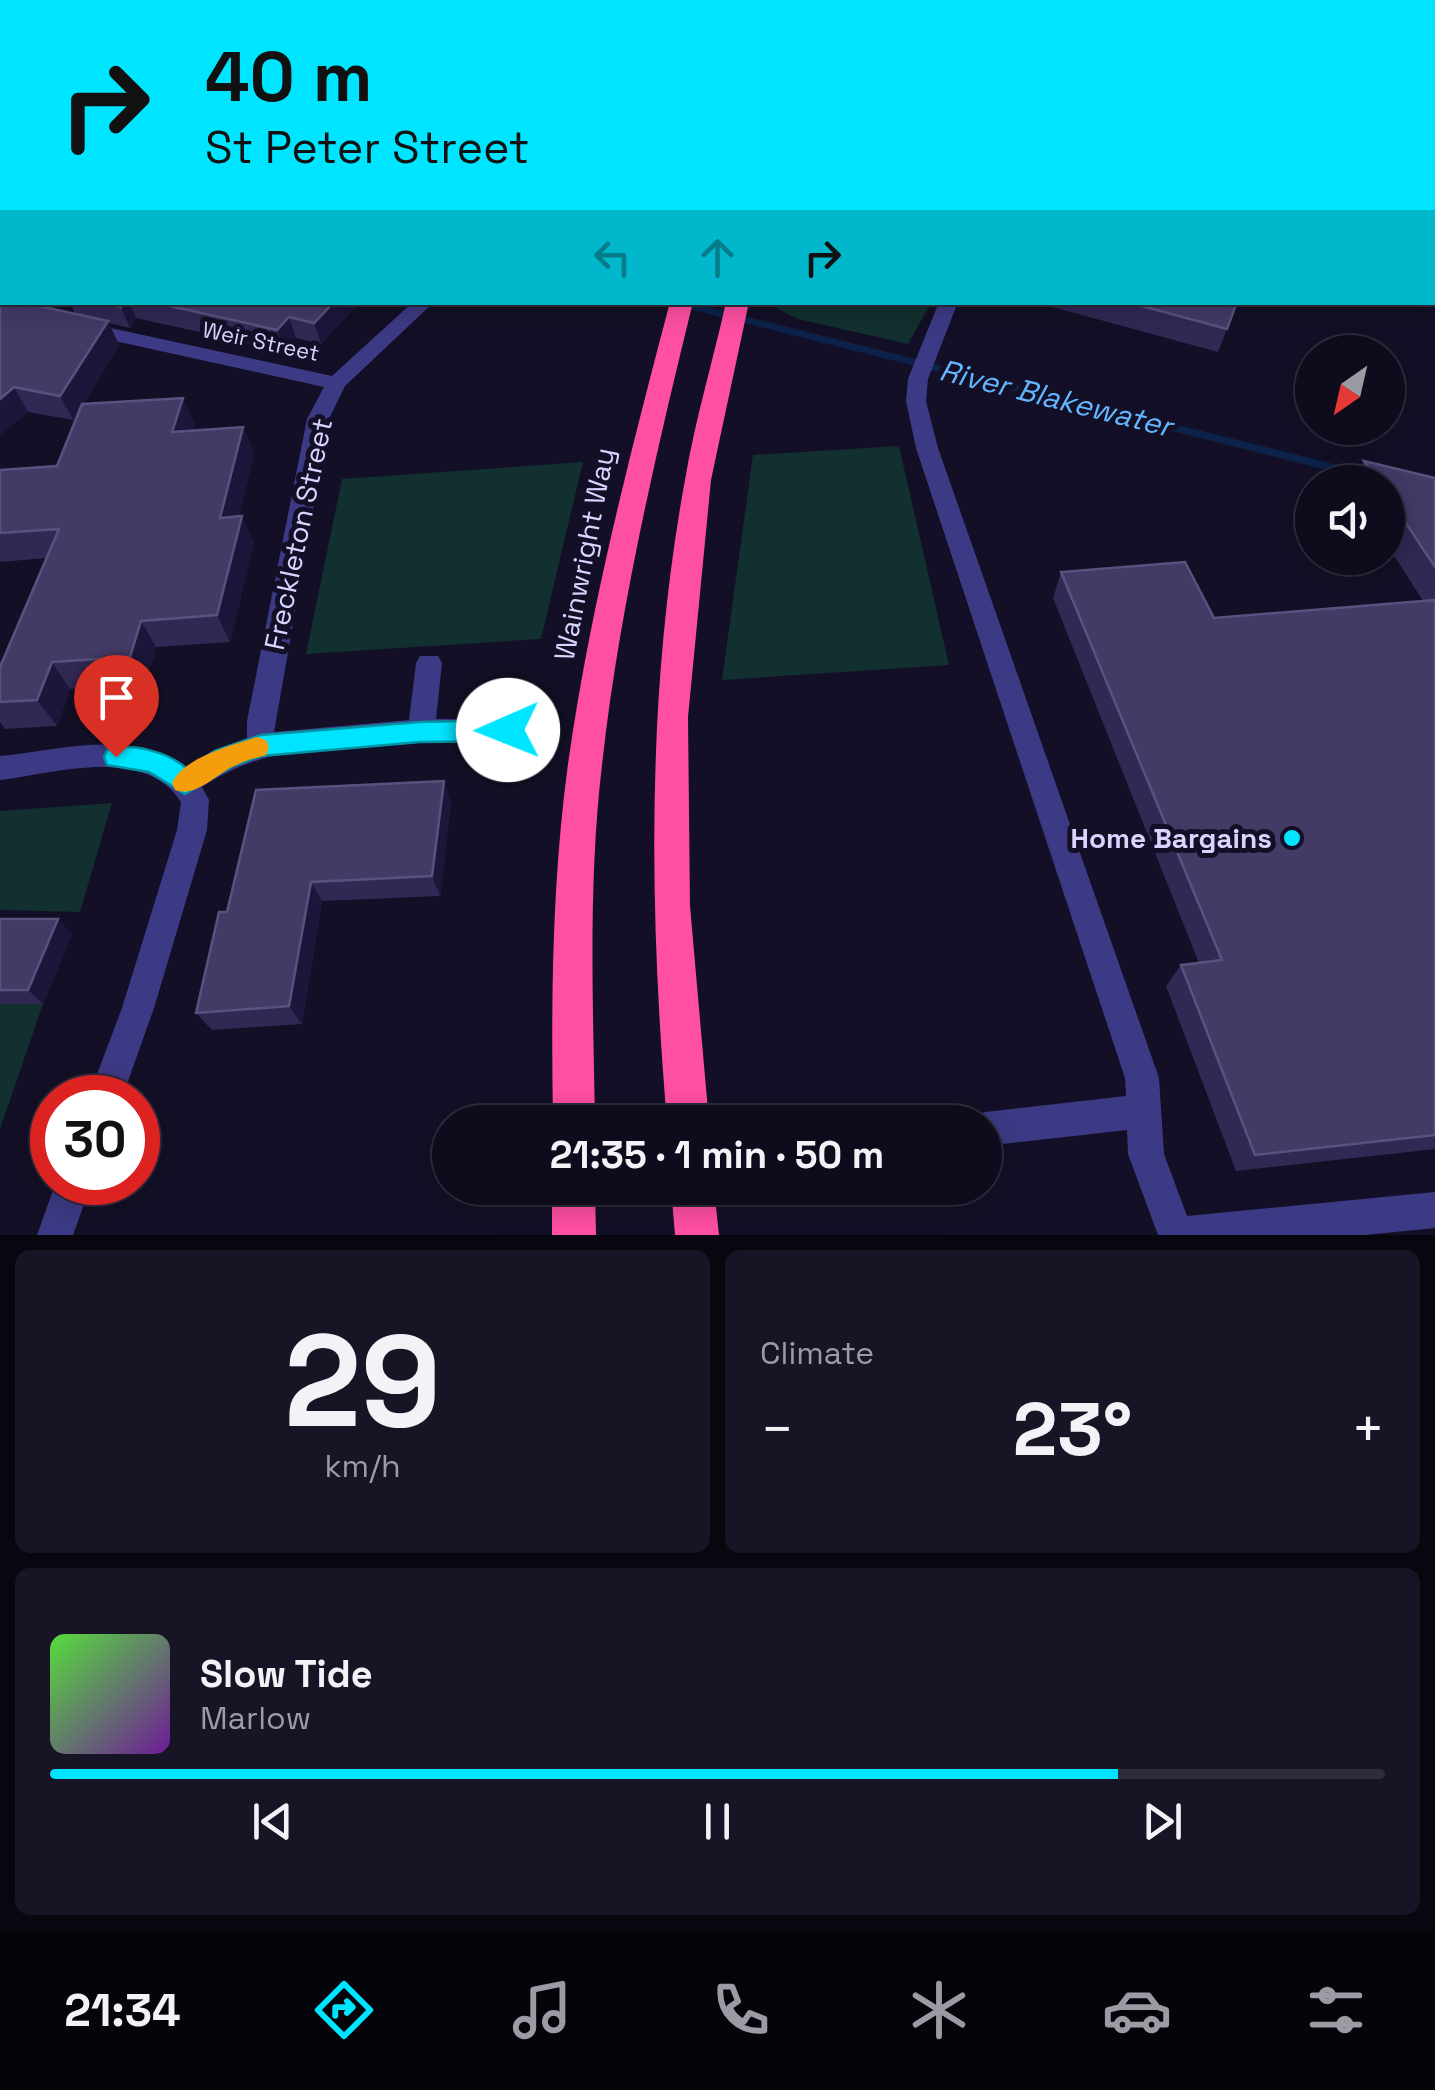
<!DOCTYPE html>
<meta charset="utf-8">
<style>
:root{--surface:#0e0b1c;--page:#171425;--text:#f1f3f6;--muted:#9b9ba3;--line:#2e2b3b;--accent:#00e5ff}
body{margin:0;font-family:"Space Grotesk",sans-serif;background:var(--page);color:var(--text);height:100vh;display:flex;flex-direction:column;font-size:38px;white-space:nowrap}
*{box-sizing:border-box;margin:0}
p{font-size:32px;color:var(--muted)}
.icon{flex:none;width:55px;height:55px;fill:none;stroke:currentColor;stroke-width:2;stroke-linecap:round;stroke-linejoin:round}
.map{position:relative;height:1235px;overflow:hidden}
.details{display:flex;flex-direction:column;gap:15px;padding:15px;background:#08060f;flex:1}
.details>*{flex:none}
.banner{position:absolute;left:0px;top:0px;width:1435px;height:305px;box-shadow:0 5px 25px #0003,0 0 0 2px var(--line);background:#00e5ff;color:#111;overflow:hidden}
.needle{width:65px;rotate:214deg}
.controls{position:absolute;left:1295px;top:335px;display:grid;gap:20px}
.controls a{display:grid;place-items:center;width:110px;height:110px;border-radius:50%;background:var(--surface);box-shadow:0 5px 25px #0003,0 0 0 2px var(--line);font-size:50px}
.speed{position:absolute;left:30px;top:1075px;display:flex;gap:20px;font-size:50px;font-weight:700;text-align:center}
.speed>*{display:grid;place-content:center;width:130px;height:130px;border-radius:50%;background:var(--surface);box-shadow:0 5px 25px #0003,0 0 0 2px var(--line);line-height:1}
.speed .limit{border:15px solid #d22;background:#fff;color:#111}
.pin{position:absolute;display:grid;place-items:center;width:85px;height:85px;color:#fff;margin:-102px -42px;border-radius:50% 50% 50% 0;rotate:-45deg;box-shadow:0 0 10px #0007}
.pin .icon{rotate:45deg}
.me{position:absolute;width:110px;margin:-55px;rotate:269deg;stroke-linejoin:round;filter:drop-shadow(0 0 8px #0008)}
.turn{display:flex;align-items:center;gap:35px;height:210px;padding:0 40px;font-size:45px}
.turn .icon{width:130px;height:130px;stroke-width:2.5}
.turn b{display:block;font-size:70px;line-height:85px}
.lanes{display:flex;align-items:center;height:95px;padding:0 40px;background:#0003;justify-content:center;gap:50px;direction:ltr}
.lanes .off{opacity:.35}
.big{font-size:75px;font-weight:800;line-height:1.1}
.details .card{flex:1;display:flex;flex-direction:column;justify-content:center;gap:15px;min-width:0;padding:0 35px;border-radius:15px;background:var(--page)}
.details .dial{align-items:center;gap:0}
.dial b{font-size:130px;line-height:1}
.song{display:flex;align-items:center;gap:30px}
.cover{width:120px;height:120px;border-radius:15px;background:linear-gradient(135deg,hsl(110 70% 55%),hsl(280 70% 35%))}
.played{height:10px;border-radius:5px;background:linear-gradient(90deg,var(--accent) 80%,var(--line) 80%)}
.keys{display:flex;justify-content:space-around;direction:ltr}
.heat{display:flex;justify-content:space-between;align-items:center;font-size:55px;direction:ltr}
.details .tiles{flex:1;display:grid;gap:15px;grid-template-columns:1fr 1fr}
.card:last-child{grid-column:span 2}
.trip{position:absolute;left:432px;top:1105px;width:570px;height:100px;border-radius:50px;background:var(--surface);box-shadow:0 5px 25px #0003,0 0 0 2px var(--line);font-weight:800;line-height:100px;text-align:center}
.dock{display:flex;height:160px;justify-content:space-around;align-items:center;background:#06040b;color:var(--muted)}
.dock .icon{width:70px;height:70px}
.dock .on{color:var(--accent)}
.dock b{font-size:45px;color:var(--text)}
.map>svg:first-child{display:block}
</style>
<div class="map">
<svg width="1435" height="1235" viewBox="0 0 1435 1235">
<rect width="100%" height="100%" fill="#130f26"/>
<path fill="#12302f" d="M777,303V302L931,303L908,344L798,319L776,308Z
M899,446L949,665L722,680L753,455Z
M583,462L541,639L306,654L342,479Z
M112,803L80,912L0,910V811Z
M0,1004H43L0,1129Z"/>
<g fill="none" stroke-linecap="round" stroke-linejoin="round">
<path fill="#0c2248" fill-rule="evenodd" d="M688,302L1374,474L1380,478L1374,482L673,305L672,303Z"/>
<path fill="#3d3a85" fill-rule="evenodd" d="M590,0H617L619,2H592Z
M1432,4H1435V12H1432Z
M1432,81H1435V90H1432Z
M1432,127L1435,128V138L1432,137Z
M1432,276H1435V288L1432,287Z
M413,302H434L345,386L329,419L274,732L409,720L416,663L420,656H438L442,663L436,719H508L518,722L522,730L518,738L508,741C412,741 284,731 202,787L209,800L207,830L154,1008L122,1098H88L122,1008L177,830L181,802C145,745 55,773 0,780V756C58,750 135,728 187,767L214,750L247,738V721L307,419L324,387L83,334L73,328L83,322L332,376Z
M939,302H958L928,379L926,401L938,448L1159,1078L1164,1154L1187,1216L1435,1192V1228L1365,1235H1158L1128,1154L1127,1130L985,1146V1122H970L973,1117L985,1112L1126,1096L1125,1078L916,448L906,401L908,379Z
M56,1182H92L73,1235H37Z"/>
<path fill="#ff4fa3" fill-rule="evenodd" d="M670,302H693C656,453 619,610 602,765C588,883 593,1003 595,1122H553C551,1004 552,882 568,764C590,608 630,454 670,302Z
M726,302H749L711,480L688,717L690,906L709,1122H667C649,909 646,692 685,480C695,420 713,361 726,302Z
M552,1188H595L596,1235H552Z
M671,1188H714L719,1235H675Z"/>
</g>
<path fill="#312854" d="M0,0H168V1L2,2V60L0,59Z
M667,0H740L736,2H678Z
M0,144L2,145V290L0,289Z
M1432,166H1435V269H1432Z
M0,298L75,314L70,303L66,302L359,303L321,344L296,338L284,351L136,318L130,328L109,323L119,345L83,404L195,425L193,430L243,427L254,454L239,516L254,543L230,642L156,647L146,683L70,689L57,726L5,729L0,722V667L46,558L0,562V470L57,466L81,407L73,420L28,412L0,435Z
M1034,302H1237L1218,352Z
M1364,461L1435,478V1149L1236,1171L1166,986L1181,965L1199,963L1053,598L1061,572L1214,618L1423,601L1388,546V482H1352Z
M451,802L440,896L322,901L302,1024L212,1030L196,1013L227,912Z
M0,919L72,934L43,1004H0Z"/>
<path fill="#1d163a" d="M136,0H168V1L132,2Z
M368,0H415L406,2H369Z
M723,0H740L736,2H723Z
M123,302H129L136,318L130,328L121,307Z
M334,302L359,303L321,344L314,323Z
M289,317L296,338L284,351L277,330Z
M108,321L119,345L73,420L60,396Z
M14,387L28,412L0,435V399Z
M183,398L195,425L184,459L172,432Z
M243,427L254,454L232,545L220,518Z
M242,516L254,543L230,642L217,615Z
M141,621L156,647L146,683L130,657Z
M52,662L70,689L57,726L37,700Z
M444,781L451,802L440,896L432,876Z
M311,882L322,901L302,1024L289,1006Z
M58,919L72,934L43,1004L28,990Z"/>
<path fill="#433a66" stroke="#5a527e" stroke-width="2.5" d="M0,0H136L132,2H2V44H0Z
M188,0H234L244,2H190Z
M0,144L2,145V173L0,172Z
M1432,166H1435V239H1432Z
M2,182V271H0V184Z
M0,298H2V302H22L108,321L60,396L14,387L0,399Z
M100,302H123L121,307Z
M152,302H334L314,323L289,317L277,330Z
M1127,302H1237L1227,329Z
M183,398L172,432L243,427L220,518L242,516L217,615L141,621L130,657L52,662L37,700L0,702V667L59,529L0,533V470L57,466L82,404Z
M1364,461L1435,478V567L1388,496V482H1378Z
M1185,562L1214,618L1435,600V1135L1255,1155L1181,965L1222,960L1061,572Z
M444,781L432,876L311,882L289,1006L196,1013L219,912H227L256,790Z
M0,919H58L28,990H0Z"/>
<path fill="#00e5ff" stroke="#0095a6" stroke-width="2.5" d="M508,720L517,723L520,730L517,738L508,741L420,742L261,756L233,766L185,794L149,772L107,765L104,757L107,750C131,742 169,752 187,769L215,751L261,735L420,722Z"/>
<path fill="#f59e0b" d="M257,737L266,740L269,747L266,755C255,758 244,761 234,766C216,774 196,798 175,790L172,783C184,757 231,746 257,737Z"/>
<circle fill="#00e5ff" stroke="#130f26" stroke-width="4" cx="1292" cy="838" r="10"/>
<g text-anchor="middle" dominant-baseline="central" stroke-width="10" stroke-linejoin="round" paint-order="stroke">
<g font-size="22" fill="#d9d4ff" stroke="#130f26">
<text transform="translate(261 341) rotate(12)">Weir Street</text>
</g>
<g font-size="28" fill="#d9d4ff" stroke="#130f26">
<text transform="translate(298 534) rotate(-78)">Freckleton Street</text>
<text transform="translate(584 554) rotate(-79)">Wainwright Way</text>
</g>
<g font-size="28" font-weight="bold" fill="#d9d4ff" stroke="#130f26" text-anchor="end">
<text x="1272" y="838">Home Bargains</text>
</g>
<g font-size="30" font-style="italic" fill="#62b6ff" stroke="#130f26">
<text transform="translate(1056 398) rotate(14)">River Blakewater</text>
</g>
</g>
</svg>
<div class="controls">
<a><svg class="needle" viewBox="-14 -14 28 28"><path d="M0-13l5 13h-10z" fill="#e53935"/><path d="M0 13l5-13h-10z" fill="#9b9ba3"/></svg></a>
<a><svg class="icon" aria-label="sound" viewBox="0 0 24 24"><path d="M4 9h4l5-4v14l-5-4H4zM17 9q2 3 0 6"/></svg></a>
</div>
<div class="speed"><div class="limit">30</div></div>
<div class="pin" style="left:116px;top:757px;background:#d93025"><svg class="icon" aria-label="arrive" viewBox="0 0 24 24"><path d="M6 21V4h12l-3 4 3 4H6"/></svg></div>
<svg class="me" style="left:508px;top:730px" viewBox="-20 -20 40 40"><circle r="19" fill="#fff"/><path d="M0-13L10 11 0 6-10 11z" fill="#00e5ff"/></svg>
<div class="trip">21:35 · 1 min · 50 m</div>
<div class="banner">
<div class="turn"><svg class="icon" aria-label="right" viewBox="0 0 24 24"><path d="M7 20v-9h11M14 6l5 5-5 5"/></svg><div><b>40 m</b>St Peter Street</div></div>
<div class="lanes"><svg class="icon off" aria-label="left" viewBox="0 0 24 24"><path d="M17 20v-9H6M10 6l-5 5 5 5"/></svg><svg class="icon off" aria-label="ahead" viewBox="0 0 24 24"><path d="M12 20V5M6 11l6-6 6 6"/></svg><svg class="icon" aria-label="right" viewBox="0 0 24 24"><path d="M7 20v-9h11M14 6l5 5-5 5"/></svg></div>
</div>
</div>
<section class="details">
<div class="tiles">
<div class="card dial"><b>29</b><p>km/h</p></div>
<div class="card"><p>Climate</p>
<div class="heat"><a>−</a><b class="big">23°</b><a>+</a></div>
</div>
<div class="card">
<div class="song"><i class="cover"></i><div><b>Slow Tide</b><p>Marlow</p></div></div>
<div class="played"></div>
<div class="keys"><svg class="icon" aria-label="previous" viewBox="0 0 24 24"><path d="M18 5L8 12l10 7zM5 5v14"/></svg><svg class="icon" aria-label="pause" viewBox="0 0 24 24"><path d="M8 5v14M16 5v14"/></svg><svg class="icon" aria-label="next" viewBox="0 0 24 24"><path d="M6 5l10 7-10 7zM19 5v14"/></svg></div>
</div>
</div>
</section>
<nav class="dock">
<b>21:34</b>
<svg class="icon on" aria-label="directions" viewBox="0 0 24 24"><path d="M12 3l9 9-9 9-9-9zM9 14v-3h6M13 9l2 2-2 2"/></svg>
<svg class="icon" aria-label="music" viewBox="0 0 24 24"><path d="M9 18V5l10-2v13"/><circle cx="6" cy="18" r="3"/><circle cx="16" cy="16" r="3"/></svg>
<svg class="icon" aria-label="phone" viewBox="0 0 24 24"><path d="M5 4h4l2 5-3 2q2 4 5 5l2-3 5 2v4C11 20 4 13 5 4z"/></svg>
<svg class="icon" aria-label="climate" viewBox="0 0 24 24"><path d="M12 3v18M4 7l16 10M4 17L20 7"/></svg>
<svg class="icon" aria-label="car" viewBox="0 0 24 24"><path d="M5 17H2v-5l4-1 3-4h7l3 4 3 1v5h-3M9 17h6M6 11h13"/><circle cx="7" cy="17" r="2"/><circle cx="17" cy="17" r="2"/></svg>
<svg class="icon" aria-label="filters" viewBox="0 0 24 24"><path d="M4 7h16M4 17h16"/><circle cx="9" cy="7" r="2"/><circle cx="15" cy="17" r="2"/></svg>
</nav>
